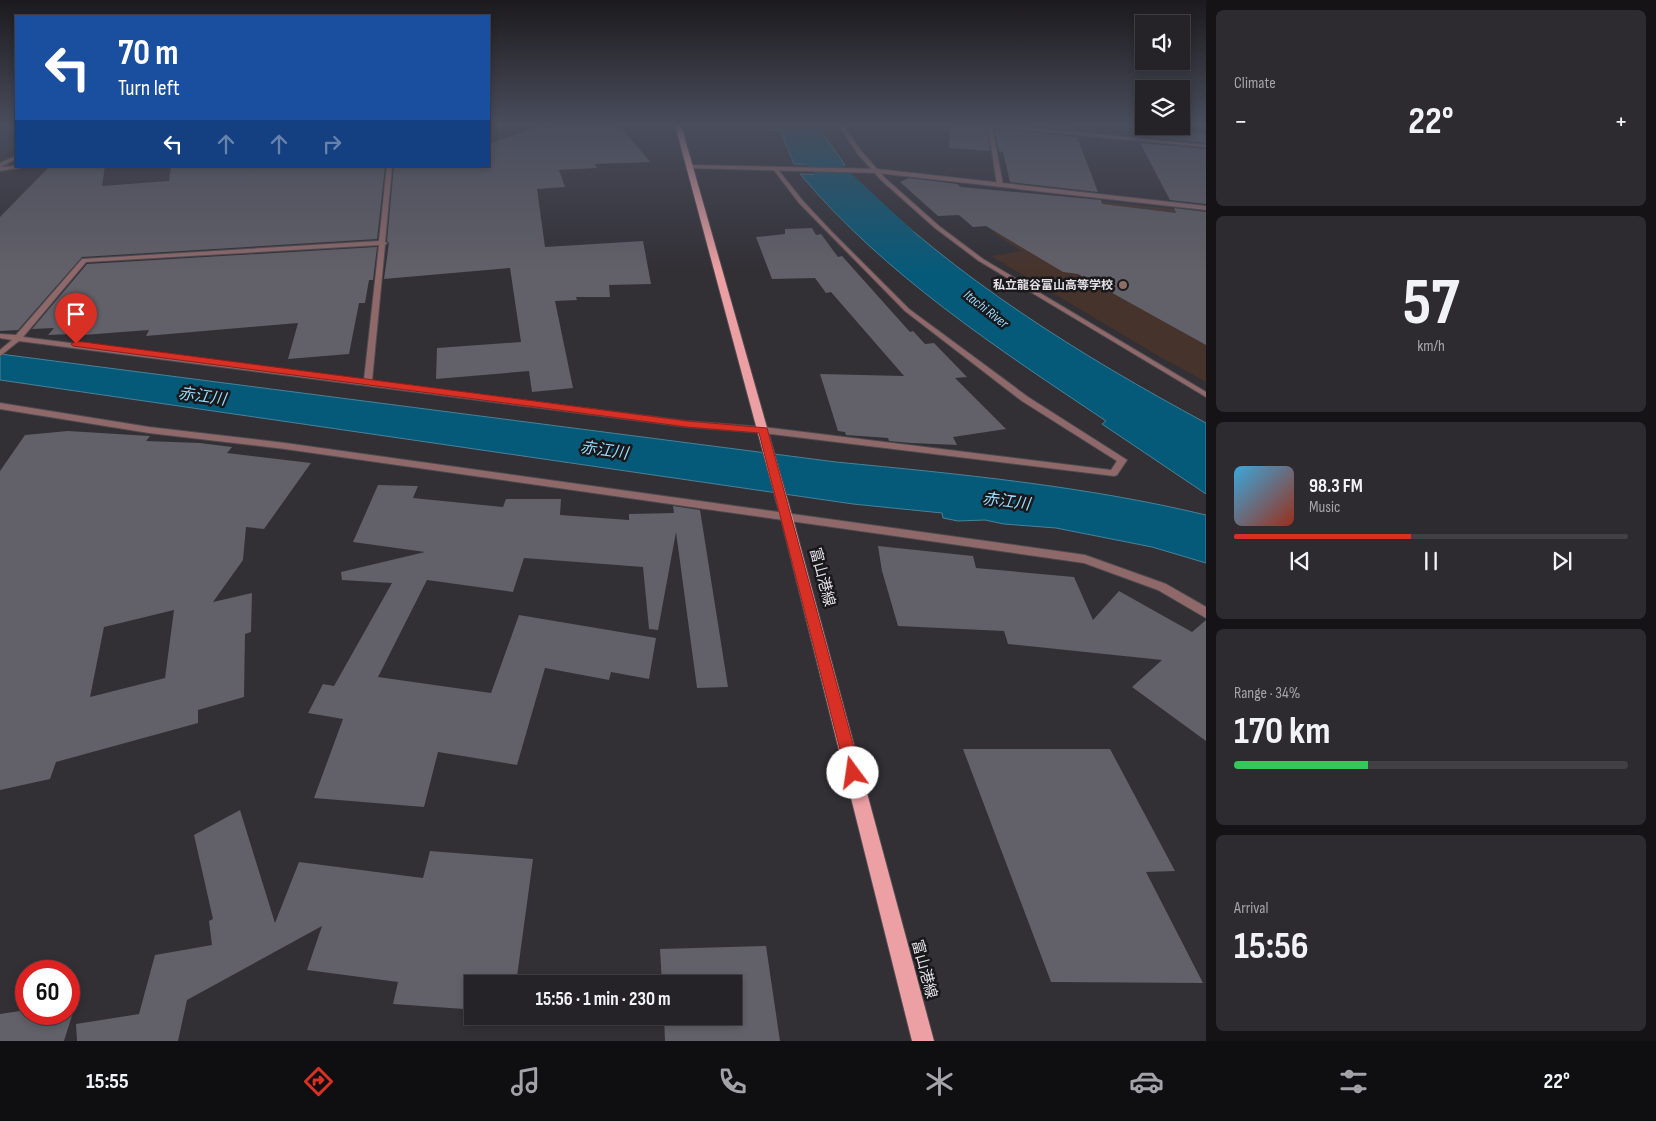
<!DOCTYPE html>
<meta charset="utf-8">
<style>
:root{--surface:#262328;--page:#2e2b30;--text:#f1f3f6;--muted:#a4a4a8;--line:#424045;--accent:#d93025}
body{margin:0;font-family:"Sofia Sans Condensed","Noto Sans JP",sans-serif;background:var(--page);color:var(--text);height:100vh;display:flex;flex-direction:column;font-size:19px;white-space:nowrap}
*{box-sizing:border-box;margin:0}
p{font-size:16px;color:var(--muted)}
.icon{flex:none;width:28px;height:28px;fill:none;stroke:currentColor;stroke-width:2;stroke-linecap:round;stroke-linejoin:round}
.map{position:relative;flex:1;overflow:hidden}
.panel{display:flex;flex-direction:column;gap:10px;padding:10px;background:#151316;width:450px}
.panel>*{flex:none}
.top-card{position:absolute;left:15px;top:15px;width:475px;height:152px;border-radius:0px;box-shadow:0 2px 8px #0003,0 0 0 1px var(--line);background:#1a4fa0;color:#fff;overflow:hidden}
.controls{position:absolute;left:1135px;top:15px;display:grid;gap:10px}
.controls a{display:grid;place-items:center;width:55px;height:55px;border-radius:0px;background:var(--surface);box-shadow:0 2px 8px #0003,0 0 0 1px var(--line);font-size:25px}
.speed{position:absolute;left:15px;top:960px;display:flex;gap:10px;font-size:25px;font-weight:700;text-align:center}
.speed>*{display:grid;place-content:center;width:65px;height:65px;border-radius:50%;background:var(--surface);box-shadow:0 2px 8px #0003,0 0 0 1px var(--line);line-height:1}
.speed .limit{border:8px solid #d22;background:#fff;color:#111}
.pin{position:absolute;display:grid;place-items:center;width:42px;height:42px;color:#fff;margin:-51px -21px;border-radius:50% 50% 50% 0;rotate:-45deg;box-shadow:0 0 5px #0007}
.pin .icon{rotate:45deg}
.me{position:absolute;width:55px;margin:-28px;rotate:346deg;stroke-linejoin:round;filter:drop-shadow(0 0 4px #0008)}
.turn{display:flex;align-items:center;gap:18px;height:105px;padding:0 20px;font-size:22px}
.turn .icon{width:65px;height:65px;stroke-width:2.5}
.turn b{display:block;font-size:35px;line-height:42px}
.lanes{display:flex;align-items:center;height:48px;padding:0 20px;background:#0003;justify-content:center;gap:25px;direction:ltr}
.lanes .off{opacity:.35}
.big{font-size:38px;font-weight:700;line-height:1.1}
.panel .widget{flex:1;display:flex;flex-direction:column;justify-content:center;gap:8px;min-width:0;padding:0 18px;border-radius:8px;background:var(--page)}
.panel .dial{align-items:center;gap:0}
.dial b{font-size:65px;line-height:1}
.song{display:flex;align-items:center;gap:15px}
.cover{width:60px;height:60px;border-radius:8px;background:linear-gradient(135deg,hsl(200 70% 55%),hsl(10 70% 35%))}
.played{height:5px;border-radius:2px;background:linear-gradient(90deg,var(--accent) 45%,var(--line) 45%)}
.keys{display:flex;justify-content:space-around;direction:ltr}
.heat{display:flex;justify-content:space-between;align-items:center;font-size:28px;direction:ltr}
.charge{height:8px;border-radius:4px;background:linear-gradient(90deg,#34c759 34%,var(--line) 0)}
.trip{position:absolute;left:464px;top:975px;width:278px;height:50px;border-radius:0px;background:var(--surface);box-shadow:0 2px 8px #0003,0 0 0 1px var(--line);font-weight:700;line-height:50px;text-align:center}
.tab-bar{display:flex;height:80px;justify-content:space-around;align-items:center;background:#0f0e10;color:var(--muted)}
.tab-bar .icon{width:35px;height:35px}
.tab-bar .selected{color:var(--accent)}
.tab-bar b{font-size:22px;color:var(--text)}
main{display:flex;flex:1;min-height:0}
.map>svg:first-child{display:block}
</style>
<main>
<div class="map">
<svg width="1206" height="1041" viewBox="0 0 1206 1041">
<rect width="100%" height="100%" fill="#322f35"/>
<path fill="#46332c" d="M1046,195L1206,213V382L1160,357L991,256L1021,251L993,232L1053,222Z"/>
<path fill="#065a79" stroke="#488299" d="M778,125H817L845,165L794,164L780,130H767L779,129Z
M800,174L853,176C955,278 1080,355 1206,423V494L1102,424L1106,421C997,348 885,275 800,174Z
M0,354L836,462C960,474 1085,486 1206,515V563L1152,547L1056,528L1004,524L985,520L958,521L943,518L942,513L853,504L0,380Z"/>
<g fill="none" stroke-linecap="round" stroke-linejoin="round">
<path fill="#065a79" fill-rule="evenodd" d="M783,125H813L842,165L913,231L919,240L913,249L899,252L885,249C846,211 807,175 783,125Z"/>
</g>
<path fill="#626068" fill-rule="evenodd" d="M560,125H619L650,162L595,164L597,168L559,170L565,187L537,189L545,247L643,241L651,284L609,285L610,297H576L577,300L555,301L573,388L532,392L529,371L436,379L437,348L521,342L510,268L384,279L389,243L387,241L394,166H489V144L540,126L546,128Z
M950,125H986L990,151L949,148Z
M1021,125H1072L1074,130Z
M1132,128L1206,134V143L1137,136Z
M994,129L1077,137L1098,192L1010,182L1003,152L999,151Z
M1140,143L1206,149V204L1170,200Z
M105,166L102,186L169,181L171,166H385L377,239L82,257L18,330L0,331V217L48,168Z
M909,178L957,184L961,187L1101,200L1102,204L1176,213L1174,208L1206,212V345L1078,274L1063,272L986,226L973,227L959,215L938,216L900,182Z
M812,228L816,235L821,234L838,257L842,256L910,332L913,331L925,344L934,343L967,377L955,378L1006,429L953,437L957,445L911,443L889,441L888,438L846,435L845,432L838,431L820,374L904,376L831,292L826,293L815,278L772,279L756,237L785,234V229Z
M377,247L373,280H369L365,303H359L349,354L288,359L298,323L146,336L149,330L70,336L72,334L48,335L54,328L32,329L87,264Z
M68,431L150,436L146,441L200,443L232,447L227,453L311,463L264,529L246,527L243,560L213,602L252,593L251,632L245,634L244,697L198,710V723L56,762L50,779L0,790V471L25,435ZM174,610L165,678L90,697L104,627Z
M378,485L418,486L413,498L503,507L506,499H561L560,515L629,520V514L674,513L673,506L700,510L728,687L697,688L676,532L658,630L649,629L643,567L524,558L513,592L427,580L378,677L491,693L519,615L656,638L649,679L611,672L609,680L545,668L517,765L438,752L424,807L314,798L343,719L308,713L323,684L334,686L392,583L342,580L341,572L425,552L353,542Z
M878,546L973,556L976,568L1074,577L1093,620L1119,591L1192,632L1206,620V741L1132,687L1162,660L1008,644L1004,631L898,626L882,571Z
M963,749H1110L1175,871L1146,872L1203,983L1051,982Z
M240,810L275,923L299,862L423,878L430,851L533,859L516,984H469L464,1009L393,1004L398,982L307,970L322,926L187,1000L178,1041H77L76,1024L139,1014L155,955L212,945L209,921L213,919L194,835Z
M766,946L780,1041H665L664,1016H732V984H662L660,949Z
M76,1003L64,1041H0V1014L26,1010V1014H69V1004Z"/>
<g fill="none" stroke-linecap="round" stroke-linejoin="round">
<g stroke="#4e4b51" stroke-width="2">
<path id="minor" d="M839,125H843L861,151L885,178L939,226L983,259L1206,392V397L979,261L935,228L881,180L857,153Z
M988,125H1003L1206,145V147L992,127L1003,185L1000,187L997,185Z
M16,156V159L0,167V163Z
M16,166H29L0,171V167Z
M387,166H392L385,242L387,243L385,245L372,381L687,421L763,427L1111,470L1117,461L1022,401L905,311L799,203L773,169L776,167L803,201L833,233L909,309L1028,397L1127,460L1117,475L1114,476L763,433L687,427L19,341L0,356V350L12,340L0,338V334L16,335L82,259L379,241ZM379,245L364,380L23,337L86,262Z
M0,403L149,427L285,443L1085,555L1166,584L1206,607V618L1158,590L1084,563L285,449L149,433L0,409Z"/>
</g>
<g stroke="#4e4b51" stroke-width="2">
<path id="tertiary" d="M689,165L877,169L1206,206V210L877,173L687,168Z"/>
</g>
<g stroke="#4e4b51" stroke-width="2">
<path id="primary" d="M675,125H681L793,519L934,1041H912L781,519Z"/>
</g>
<use href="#minor" fill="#8f696a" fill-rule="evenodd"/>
<use href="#tertiary" fill="#8f696a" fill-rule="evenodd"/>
<use href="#primary" fill="#eda0a3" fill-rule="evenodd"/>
</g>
<linearGradient id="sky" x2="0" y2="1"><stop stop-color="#1c1a1d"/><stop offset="0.46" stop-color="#494d5c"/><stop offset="1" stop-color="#494d5c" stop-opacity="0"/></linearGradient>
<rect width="1206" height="271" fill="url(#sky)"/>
<path fill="#d93025" stroke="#8d1f18" d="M76,341L687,421L767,428L861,773L859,779L853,781L848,779L846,773L759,433L687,427L73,346L71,344Z"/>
<circle fill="#8d6e63" stroke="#19181b" stroke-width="2" cx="1123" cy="285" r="5"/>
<g text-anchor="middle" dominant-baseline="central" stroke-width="5" stroke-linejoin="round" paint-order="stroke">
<g font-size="12" font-weight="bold" fill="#e3e1e5" stroke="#19181b" text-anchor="end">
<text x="1113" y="285">私立龍谷富山高等学校</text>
</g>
<g font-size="14" font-style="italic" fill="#98dbfe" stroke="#19181b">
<text transform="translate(986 309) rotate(38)">Itachi River</text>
</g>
<g font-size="15" fill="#e3e1e5" stroke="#19181b">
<text transform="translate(822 577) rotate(75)">富山港線</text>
<text transform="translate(924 969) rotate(75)">富山港線</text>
</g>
<g font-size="16" font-style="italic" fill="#98dbfe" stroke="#19181b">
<text transform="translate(202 397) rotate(8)">赤江川</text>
<text transform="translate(604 451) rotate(8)">赤江川</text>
<text transform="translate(1006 502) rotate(7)">赤江川</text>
</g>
</g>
</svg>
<div class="controls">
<a><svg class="icon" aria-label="sound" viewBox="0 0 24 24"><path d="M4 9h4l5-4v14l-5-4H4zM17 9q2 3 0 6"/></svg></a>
<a><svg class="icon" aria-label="layers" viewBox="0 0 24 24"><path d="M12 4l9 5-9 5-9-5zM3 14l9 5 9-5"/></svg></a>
</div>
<div class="speed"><div class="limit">60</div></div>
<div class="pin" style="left:76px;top:344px;background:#d93025"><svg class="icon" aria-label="arrive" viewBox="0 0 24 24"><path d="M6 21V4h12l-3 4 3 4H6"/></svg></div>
<svg class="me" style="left:853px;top:773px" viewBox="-20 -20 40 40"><circle r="19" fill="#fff"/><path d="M0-13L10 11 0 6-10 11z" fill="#d93025"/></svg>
<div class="trip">15:56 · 1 min · 230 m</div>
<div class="top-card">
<div class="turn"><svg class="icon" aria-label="left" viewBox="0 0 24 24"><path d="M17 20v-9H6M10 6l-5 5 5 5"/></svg><div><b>70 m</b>Turn left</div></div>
<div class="lanes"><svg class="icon" aria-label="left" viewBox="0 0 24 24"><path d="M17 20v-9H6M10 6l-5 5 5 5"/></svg><svg class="icon off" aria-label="ahead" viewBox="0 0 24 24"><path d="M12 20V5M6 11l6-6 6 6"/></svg><svg class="icon off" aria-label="ahead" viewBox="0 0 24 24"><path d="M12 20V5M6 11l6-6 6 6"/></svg><svg class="icon off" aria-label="right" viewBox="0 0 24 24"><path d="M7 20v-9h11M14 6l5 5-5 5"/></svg></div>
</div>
</div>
<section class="panel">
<div class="widget"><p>Climate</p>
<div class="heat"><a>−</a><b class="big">22°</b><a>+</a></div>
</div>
<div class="widget dial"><b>57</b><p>km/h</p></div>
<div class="widget">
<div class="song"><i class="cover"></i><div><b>98.3 FM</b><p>Music</p></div></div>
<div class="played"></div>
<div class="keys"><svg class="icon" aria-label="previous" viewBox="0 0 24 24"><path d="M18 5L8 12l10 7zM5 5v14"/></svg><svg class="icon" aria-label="pause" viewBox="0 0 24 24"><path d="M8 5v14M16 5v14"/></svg><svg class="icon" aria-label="next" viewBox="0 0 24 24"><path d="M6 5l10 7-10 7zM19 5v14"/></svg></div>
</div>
<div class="widget"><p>Range · 34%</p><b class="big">170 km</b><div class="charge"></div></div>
<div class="widget"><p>Arrival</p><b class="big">15:56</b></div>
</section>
</main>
<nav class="tab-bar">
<b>15:55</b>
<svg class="icon selected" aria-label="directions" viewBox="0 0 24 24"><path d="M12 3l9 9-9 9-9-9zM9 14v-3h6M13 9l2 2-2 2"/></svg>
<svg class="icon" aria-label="music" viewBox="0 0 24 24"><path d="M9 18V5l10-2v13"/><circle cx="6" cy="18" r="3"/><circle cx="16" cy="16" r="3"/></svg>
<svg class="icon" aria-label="phone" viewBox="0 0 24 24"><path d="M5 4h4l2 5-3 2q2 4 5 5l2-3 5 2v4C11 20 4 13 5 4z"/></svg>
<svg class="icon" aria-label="climate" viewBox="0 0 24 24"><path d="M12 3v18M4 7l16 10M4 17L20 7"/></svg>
<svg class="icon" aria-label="car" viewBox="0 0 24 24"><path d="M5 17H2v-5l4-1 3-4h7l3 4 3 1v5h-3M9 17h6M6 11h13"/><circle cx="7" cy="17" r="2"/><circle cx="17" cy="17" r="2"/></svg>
<svg class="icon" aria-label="filters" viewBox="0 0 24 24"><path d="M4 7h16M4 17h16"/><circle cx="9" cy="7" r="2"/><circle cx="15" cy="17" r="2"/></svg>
<b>22°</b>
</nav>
